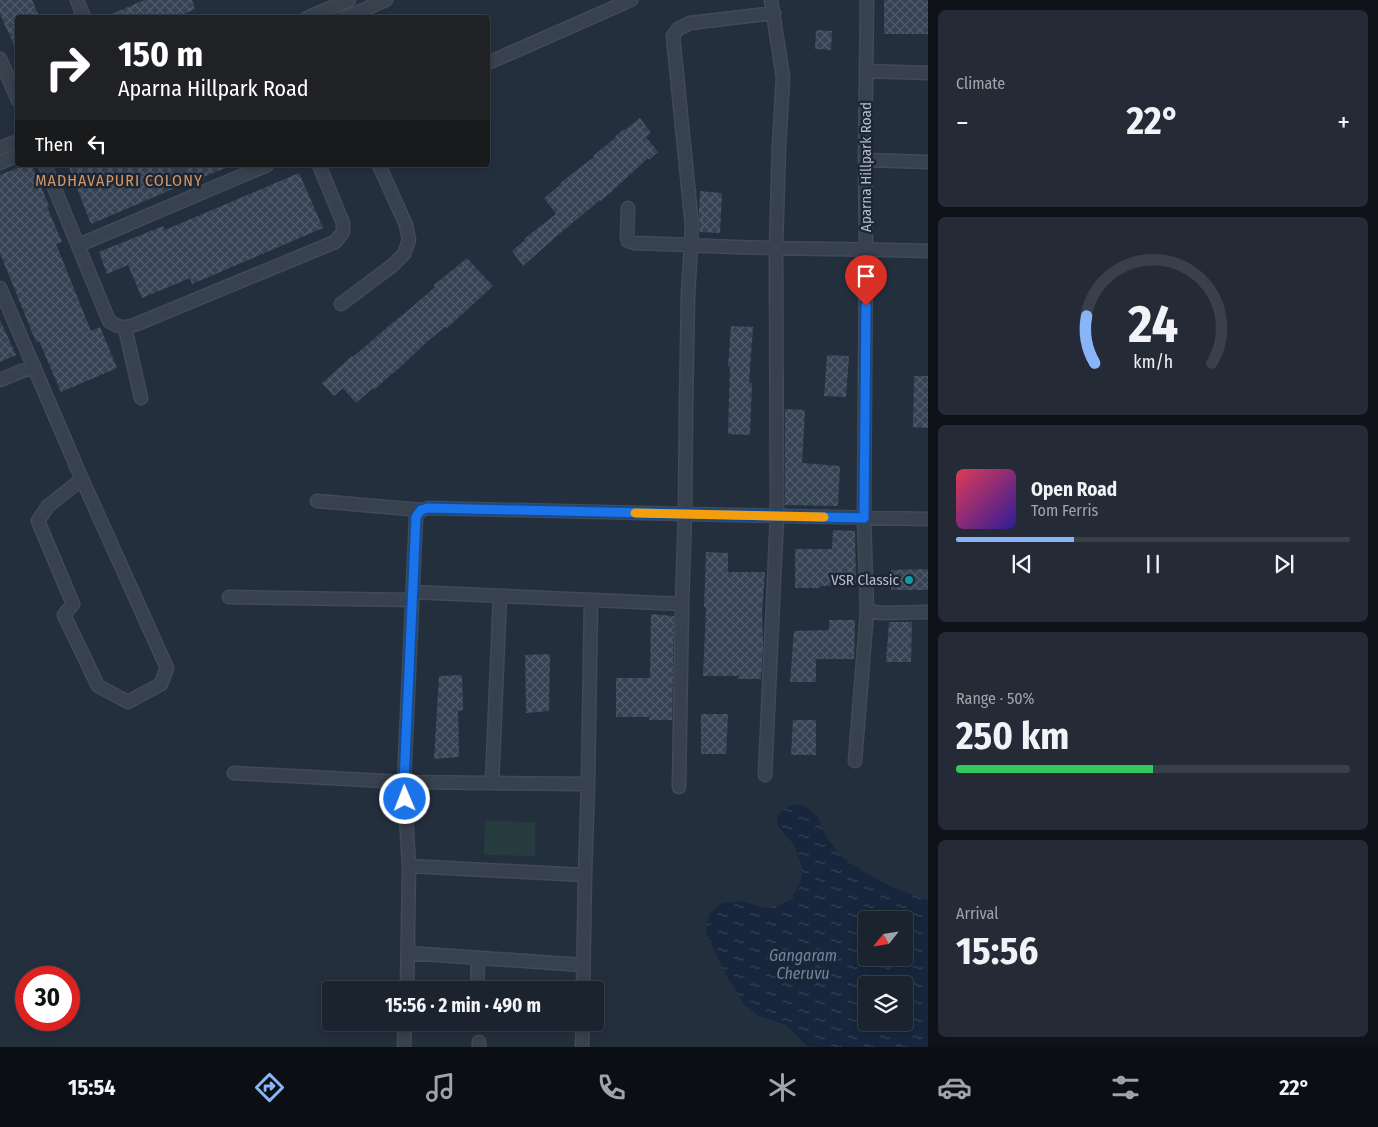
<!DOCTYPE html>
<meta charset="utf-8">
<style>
:root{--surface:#1b232e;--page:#242b36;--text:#f1f3f6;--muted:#a0a4aa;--line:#39404a;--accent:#8ab4f8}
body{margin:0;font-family:"Fira Sans Condensed",sans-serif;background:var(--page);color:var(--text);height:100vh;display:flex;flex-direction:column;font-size:19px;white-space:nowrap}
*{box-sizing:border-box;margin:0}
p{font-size:16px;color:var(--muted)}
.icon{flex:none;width:28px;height:28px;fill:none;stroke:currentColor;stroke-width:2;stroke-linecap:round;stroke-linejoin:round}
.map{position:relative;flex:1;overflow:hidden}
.drawer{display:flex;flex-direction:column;gap:10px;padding:10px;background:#0f1319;width:450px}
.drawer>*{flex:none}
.top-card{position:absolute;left:15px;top:15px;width:475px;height:152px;border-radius:5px;box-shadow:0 2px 8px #0003,0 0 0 1px var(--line);background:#202124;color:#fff;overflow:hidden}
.needle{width:32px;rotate:240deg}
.tools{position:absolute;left:858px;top:911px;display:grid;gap:10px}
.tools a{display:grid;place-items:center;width:55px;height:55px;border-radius:5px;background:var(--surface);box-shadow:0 2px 8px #0003,0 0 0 1px var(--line);font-size:25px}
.speed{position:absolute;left:15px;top:966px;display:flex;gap:10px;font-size:25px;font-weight:700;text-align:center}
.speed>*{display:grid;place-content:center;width:65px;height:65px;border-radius:50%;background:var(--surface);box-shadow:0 2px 8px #0003,0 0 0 1px var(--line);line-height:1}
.speed .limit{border:8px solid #d22;background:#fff;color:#111}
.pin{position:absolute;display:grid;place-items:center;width:42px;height:42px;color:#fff;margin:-51px -21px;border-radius:50% 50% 50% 0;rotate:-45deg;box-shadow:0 0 5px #0007}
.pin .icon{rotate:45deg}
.me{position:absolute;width:55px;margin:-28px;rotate:359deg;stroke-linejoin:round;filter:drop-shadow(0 0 4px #0008)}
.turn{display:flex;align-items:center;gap:18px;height:105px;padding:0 20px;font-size:22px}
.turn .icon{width:65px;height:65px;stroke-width:2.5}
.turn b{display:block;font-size:35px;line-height:42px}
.then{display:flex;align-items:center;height:48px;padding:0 20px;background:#0003;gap:10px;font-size:19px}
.big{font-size:38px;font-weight:700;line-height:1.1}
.drawer .widget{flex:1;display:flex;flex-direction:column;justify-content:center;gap:8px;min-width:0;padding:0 18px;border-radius:8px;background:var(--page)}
.drawer .dial{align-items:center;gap:0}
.dial svg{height:130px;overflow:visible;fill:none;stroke:var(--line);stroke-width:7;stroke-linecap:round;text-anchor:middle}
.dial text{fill:var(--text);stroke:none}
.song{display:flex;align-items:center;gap:15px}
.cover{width:60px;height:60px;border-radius:8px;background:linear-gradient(135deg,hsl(350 70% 55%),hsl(250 70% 35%))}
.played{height:5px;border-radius:2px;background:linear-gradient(90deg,var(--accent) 30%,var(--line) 30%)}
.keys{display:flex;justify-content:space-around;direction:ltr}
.heat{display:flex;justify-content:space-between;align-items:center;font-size:28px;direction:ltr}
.charge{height:8px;border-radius:4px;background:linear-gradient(90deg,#34c759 50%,var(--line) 0)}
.trip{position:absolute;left:322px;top:981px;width:282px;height:50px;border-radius:5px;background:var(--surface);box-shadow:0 2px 8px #0003,0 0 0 1px var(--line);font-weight:700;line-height:50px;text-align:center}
.tab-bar{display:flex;height:80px;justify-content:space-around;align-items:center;background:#0b0e12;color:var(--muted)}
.tab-bar .icon{width:35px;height:35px}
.tab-bar .selected{color:var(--accent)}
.tab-bar b{font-size:22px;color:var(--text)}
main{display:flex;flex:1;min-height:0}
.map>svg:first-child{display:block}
</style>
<main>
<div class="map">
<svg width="928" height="1047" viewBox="0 0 928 1047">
<defs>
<pattern id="water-ripples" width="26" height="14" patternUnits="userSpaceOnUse" patternTransform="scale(1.25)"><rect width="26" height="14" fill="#17263c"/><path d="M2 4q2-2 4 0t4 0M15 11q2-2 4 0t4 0" fill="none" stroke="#364457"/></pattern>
<pattern id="building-cross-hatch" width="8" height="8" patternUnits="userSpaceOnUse" patternTransform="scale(1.25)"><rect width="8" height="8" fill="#364354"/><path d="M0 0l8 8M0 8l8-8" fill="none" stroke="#515c6b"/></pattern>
</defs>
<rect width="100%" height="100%" fill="#242f3e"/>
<path fill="#263c3f" d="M485,821L535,822V856L484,855Z"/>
<path fill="url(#water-ripples)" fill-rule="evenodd" d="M794,804L805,806L818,817L826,836L840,856L871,876L894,888L928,900V1047H808L786,1025L758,1016L744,1004L726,975L706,933L709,914L722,903L742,901L764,908L780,905L792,898L801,880L802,866L794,845L778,826L777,817L781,811ZM866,920H904V958H866ZM866,985H904V1022H866Z"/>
<path fill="url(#building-cross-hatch)" d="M0,0H32L40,18H18V54L0,14Z
M144,0H192L195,9L175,18H103Z
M884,0H928V34H884Z
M816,30L832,31L831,50L815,49Z
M640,118L651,133L646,137L658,152L649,160L648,158L609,194L601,201L600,200L551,241L523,266L512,251L525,240L524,239L556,214L544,198L561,184L560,183L594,157L593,156L616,137L615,136L624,129L625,130Z
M25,165H32L49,206L47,207L62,242L56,244L91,331L100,327L117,368L61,392L39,341L36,342L0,253V175Z
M68,165H169L174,178L177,181L181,182L187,179L189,175L186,165H233L196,180V179L91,224Z
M299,173L323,228L192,284L190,278L142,298L128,265L107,274L99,252L163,226L165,230Z
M700,191L722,193L720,233L700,232L699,213Z
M467,258L493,286L447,328L445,327L428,341L394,373V372L374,390L373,388L356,403L343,388L334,396L322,383L352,356L353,357L391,324L410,309L435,287L434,285Z
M0,320L16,355L0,362Z
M731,326L753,327L749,383H752L750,435L728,434L730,367H728Z
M827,355L849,356L846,397L824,396Z
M914,376H928V428L913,427Z
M785,409L805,410L802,463L840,466L838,506L785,505Z
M833,530L855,531L856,585L820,586V588H795V549H832Z
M706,552L728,553V572H765L762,611L763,646L761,679H738L739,676H703L706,607H704Z
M928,569V590H891V570Z
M651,614L674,616L672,720H649V717H616V678H650Z
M829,620H855L854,659H816V682H790L794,631L829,630Z
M889,622H912L911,662H886Z
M550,654L549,711L526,713L525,655Z
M462,675L463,710L458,711L459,757L434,759L439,676Z
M701,714H728L726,754H701Z
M793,720H816V755H791Z"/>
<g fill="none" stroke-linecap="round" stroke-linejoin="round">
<g stroke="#414a57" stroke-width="15">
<path id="minor" d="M77,0L84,18
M867,0L865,160L866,249L864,518L867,611L882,613L928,612
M774,13L690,23L678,29L673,36L692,226L691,245C770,250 849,248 928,251
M307,18L349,0
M345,18L386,0
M0,59L18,100
M488,63L631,0
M866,71L928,73
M0,148L18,141
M865,160L928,162
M0,163L18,155
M45,165L109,321C121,329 124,328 137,324L335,242L343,232V223L319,165
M177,165L181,174
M628,208L627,236L628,241L634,243L691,245L688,295L686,408L685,514L682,604L679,787
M79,245L267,165
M0,288L72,456L77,468L167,668L161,684L128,702L98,686L64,615L73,604L38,521L48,506L82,479
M341,304L393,265L404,254L409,240L406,225L379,165
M125,328L141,398
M0,380L34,366
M317,501L421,510
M413,592L682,604
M229,597L412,600
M855,761L867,611
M234,773L404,782L588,784
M765,775L777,516L776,248L779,146L783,77L771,0
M492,783L500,596
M409,866L585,875
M408,953L583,965
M407,990L409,866L404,782L416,517L421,510L429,508L685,514L928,519
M477,990L478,958
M583,990L585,875L588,784L591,600
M479,1042V1047
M404,1047L405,1022
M582,1047L583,1022"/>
</g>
<use href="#minor" stroke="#38414e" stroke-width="12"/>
</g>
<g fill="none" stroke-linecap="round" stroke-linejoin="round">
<g stroke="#114b97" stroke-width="12">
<path id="route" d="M405,799L404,782L416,517L421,510L428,508C574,511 719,515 864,518L866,306"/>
</g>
<use href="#route" stroke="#1a73e8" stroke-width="9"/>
<path stroke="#f59e0b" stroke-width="9" d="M635,513L824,517"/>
</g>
<circle fill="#0f9aa8" stroke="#1d2633" stroke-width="2" cx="909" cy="580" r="5"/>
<g text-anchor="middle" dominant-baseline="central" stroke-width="5" stroke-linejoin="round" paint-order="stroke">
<g font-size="15" fill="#b4bcc9" stroke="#1d2633">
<text transform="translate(866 167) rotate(-90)">Aparna Hillpark Road</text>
</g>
<g font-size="15" fill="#b4bcc9" stroke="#1d2633" text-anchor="end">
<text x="899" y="580">VSR Classic</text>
</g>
<g font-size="16" letter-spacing="1" fill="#d59563" stroke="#1d2633">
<text x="119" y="180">MADHAVAPURI COLONY</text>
</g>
<g font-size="16" font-style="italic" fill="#6d86a8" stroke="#1d2633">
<text x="803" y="955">Gangaram<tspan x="803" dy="18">Cheruvu</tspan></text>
</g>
</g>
</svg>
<div class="tools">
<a><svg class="needle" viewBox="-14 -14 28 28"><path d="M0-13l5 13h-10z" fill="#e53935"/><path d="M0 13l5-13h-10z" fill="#a0a4aa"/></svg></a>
<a><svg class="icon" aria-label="layers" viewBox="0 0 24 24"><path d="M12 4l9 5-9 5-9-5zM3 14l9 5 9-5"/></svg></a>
</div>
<div class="speed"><div class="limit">30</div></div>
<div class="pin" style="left:866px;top:306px;background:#d93025"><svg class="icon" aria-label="arrive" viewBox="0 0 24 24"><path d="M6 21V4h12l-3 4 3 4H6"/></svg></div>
<svg class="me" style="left:405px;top:799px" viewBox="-20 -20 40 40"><circle r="17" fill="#1a73e8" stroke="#fff" stroke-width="3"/><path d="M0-11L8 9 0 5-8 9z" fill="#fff"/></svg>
<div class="trip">15:56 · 2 min · 490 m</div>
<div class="top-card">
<div class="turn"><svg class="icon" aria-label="right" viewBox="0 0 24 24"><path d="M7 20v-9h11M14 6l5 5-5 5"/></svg><div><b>150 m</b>Aparna Hillpark Road</div></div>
<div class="then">Then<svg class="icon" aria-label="left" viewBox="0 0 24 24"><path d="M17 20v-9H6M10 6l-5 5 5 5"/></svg></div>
</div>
</div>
<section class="drawer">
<div class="widget"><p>Climate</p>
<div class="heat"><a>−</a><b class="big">22°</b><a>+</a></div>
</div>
<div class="widget dial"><svg viewBox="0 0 100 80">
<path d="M14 69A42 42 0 1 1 86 69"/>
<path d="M14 69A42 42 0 0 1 9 40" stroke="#8ab4f8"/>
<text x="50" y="56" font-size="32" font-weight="700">24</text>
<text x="50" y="72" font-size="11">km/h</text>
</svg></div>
<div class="widget">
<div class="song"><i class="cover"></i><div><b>Open Road</b><p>Tom Ferris</p></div></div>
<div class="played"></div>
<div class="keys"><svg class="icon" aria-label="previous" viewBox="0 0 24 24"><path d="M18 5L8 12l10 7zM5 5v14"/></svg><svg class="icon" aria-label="pause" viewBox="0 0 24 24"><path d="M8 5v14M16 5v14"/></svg><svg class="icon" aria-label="next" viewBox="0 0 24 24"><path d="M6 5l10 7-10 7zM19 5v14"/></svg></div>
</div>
<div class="widget"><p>Range · 50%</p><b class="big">250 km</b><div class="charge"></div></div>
<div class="widget"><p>Arrival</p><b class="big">15:56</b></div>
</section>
</main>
<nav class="tab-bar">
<b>15:54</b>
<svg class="icon selected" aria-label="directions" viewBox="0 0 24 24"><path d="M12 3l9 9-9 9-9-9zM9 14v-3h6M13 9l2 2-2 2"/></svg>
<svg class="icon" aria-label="music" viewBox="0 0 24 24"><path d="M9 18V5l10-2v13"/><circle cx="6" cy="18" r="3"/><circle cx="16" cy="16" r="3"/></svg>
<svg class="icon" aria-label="phone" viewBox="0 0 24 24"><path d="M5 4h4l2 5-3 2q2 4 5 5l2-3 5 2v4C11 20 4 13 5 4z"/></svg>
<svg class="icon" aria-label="climate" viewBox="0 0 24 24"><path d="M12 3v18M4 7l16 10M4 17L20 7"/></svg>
<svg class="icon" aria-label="car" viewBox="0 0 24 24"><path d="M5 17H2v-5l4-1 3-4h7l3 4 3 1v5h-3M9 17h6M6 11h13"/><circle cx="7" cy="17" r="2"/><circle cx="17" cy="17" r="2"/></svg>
<svg class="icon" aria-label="filters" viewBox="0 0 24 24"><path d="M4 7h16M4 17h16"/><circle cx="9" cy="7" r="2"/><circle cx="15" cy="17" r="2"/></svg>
<b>22°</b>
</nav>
